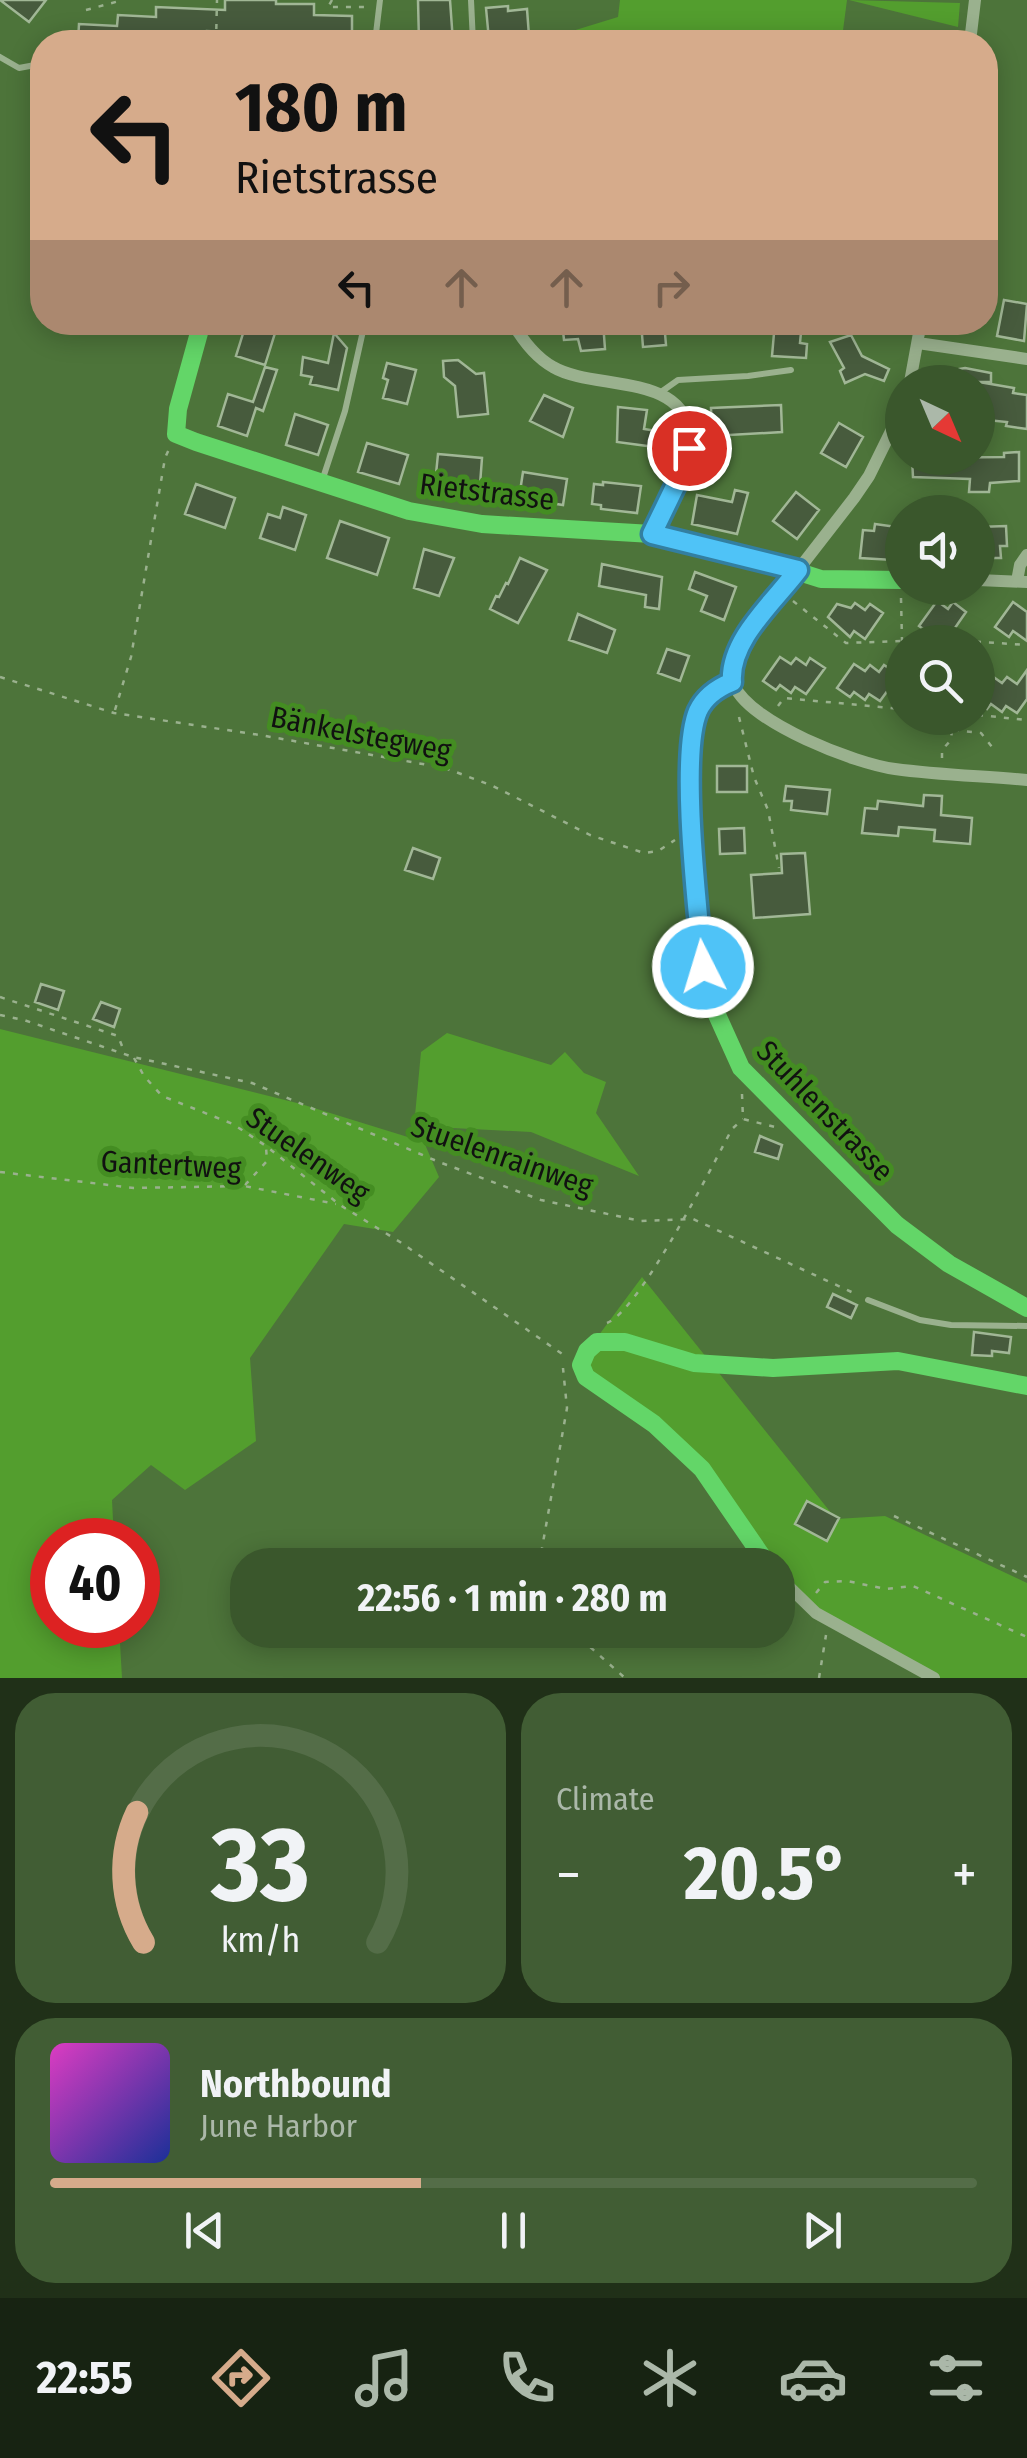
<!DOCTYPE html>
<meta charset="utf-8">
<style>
:root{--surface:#3a572c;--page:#415d34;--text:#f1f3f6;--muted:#abb8a9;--line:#546d48;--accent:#d6ab8b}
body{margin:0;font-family:"Fira Sans Condensed",sans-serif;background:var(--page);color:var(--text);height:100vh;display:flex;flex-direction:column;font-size:38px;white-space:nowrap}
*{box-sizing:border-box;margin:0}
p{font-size:32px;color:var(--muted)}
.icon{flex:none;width:55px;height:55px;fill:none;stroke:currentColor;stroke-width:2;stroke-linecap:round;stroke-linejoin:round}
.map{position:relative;height:1678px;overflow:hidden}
.drawer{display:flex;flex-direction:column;gap:15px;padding:15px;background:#203018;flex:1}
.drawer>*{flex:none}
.banner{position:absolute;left:30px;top:30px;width:968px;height:305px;border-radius:40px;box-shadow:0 5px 25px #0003;background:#d6ab8b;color:#111;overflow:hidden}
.needle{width:65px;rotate:136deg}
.fabs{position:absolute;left:885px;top:365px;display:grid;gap:20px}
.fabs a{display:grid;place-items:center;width:110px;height:110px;border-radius:50%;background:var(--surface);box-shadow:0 5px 25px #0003;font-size:50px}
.speed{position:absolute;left:30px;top:1518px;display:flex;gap:20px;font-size:50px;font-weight:700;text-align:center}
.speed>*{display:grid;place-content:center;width:130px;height:130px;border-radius:50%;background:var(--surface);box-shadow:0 5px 25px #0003;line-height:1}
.speed .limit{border:15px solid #d22;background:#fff;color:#111}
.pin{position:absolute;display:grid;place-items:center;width:85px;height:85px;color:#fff;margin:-42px;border:5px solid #fff;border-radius:50%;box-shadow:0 2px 10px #0007}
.me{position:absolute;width:110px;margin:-55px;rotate:355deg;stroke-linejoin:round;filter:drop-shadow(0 0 8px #0008)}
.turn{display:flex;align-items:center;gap:35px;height:210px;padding:0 40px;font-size:45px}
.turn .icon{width:130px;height:130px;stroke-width:2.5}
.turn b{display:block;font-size:70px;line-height:85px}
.lanes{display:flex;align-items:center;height:95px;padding:0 40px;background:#0003;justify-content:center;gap:50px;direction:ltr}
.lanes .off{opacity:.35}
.big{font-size:75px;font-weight:700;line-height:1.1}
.drawer .card{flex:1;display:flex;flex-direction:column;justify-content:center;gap:15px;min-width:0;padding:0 35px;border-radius:40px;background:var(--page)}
.drawer .dial{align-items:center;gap:0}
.dial svg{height:260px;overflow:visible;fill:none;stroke:var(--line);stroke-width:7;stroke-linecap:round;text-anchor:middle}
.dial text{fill:var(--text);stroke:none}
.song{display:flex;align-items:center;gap:30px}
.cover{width:120px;height:120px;border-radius:15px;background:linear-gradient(135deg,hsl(310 70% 55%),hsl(230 70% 35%))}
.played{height:10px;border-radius:5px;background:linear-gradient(90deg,var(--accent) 40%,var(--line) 40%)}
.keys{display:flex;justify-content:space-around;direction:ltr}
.heat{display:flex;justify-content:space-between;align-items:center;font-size:55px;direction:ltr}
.drawer .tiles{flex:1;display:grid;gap:15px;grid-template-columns:1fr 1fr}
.card:last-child{grid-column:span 2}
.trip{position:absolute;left:230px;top:1548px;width:565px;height:100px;border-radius:40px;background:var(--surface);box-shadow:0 5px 25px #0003;font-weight:700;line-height:100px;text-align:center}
.tab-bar{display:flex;height:160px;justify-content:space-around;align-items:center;background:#172312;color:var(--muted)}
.tab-bar .icon{width:70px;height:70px}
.tab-bar .current{color:var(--accent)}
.tab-bar b{font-size:45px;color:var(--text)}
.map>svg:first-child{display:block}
</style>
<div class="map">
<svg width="1027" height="1678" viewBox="0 0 1027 1678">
<rect width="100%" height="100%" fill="#4d743a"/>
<path fill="#539e2e" d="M620,0H847L842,38L812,42H556V36L618,17Z
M849,0L960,3L958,27Z
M0,1029L301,1104L424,1142L439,1177L393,1232L344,1224L250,1358L256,1441L185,1490L151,1465L112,1500L114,1540H52V1625H119L122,1678H0Z
M447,1033L551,1065L565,1052L584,1073L606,1082L596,1113L639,1176L531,1132L414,1126L421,1052Z
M642,1277L836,1519L885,1516L1027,1583V1678H934L816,1613L778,1576V1565H768L702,1469L593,1384L587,1351Z"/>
<path fill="#475b3d" stroke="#a1b796" stroke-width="2.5" d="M0,0H46L29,22Z
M225,0H276V4H314V15L352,16V42L273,40V34L207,31V42H78L79,24L117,26L118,15L156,17V7L225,10Z
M418,0H450L453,42H419Z
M508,6V11L527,9L529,36L489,40L486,8Z
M1004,300L1027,304L1024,341L997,336Z
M562,322H603L605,349L581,351L578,339L564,340Z
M641,322H664L666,345L643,347Z
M775,322H802L800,343L807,344L806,358L772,356Z
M246,324L275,333L265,365L236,356Z
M334,333L347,348L338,390L310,384L312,377L301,375L303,357L328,363Z
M851,335L862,356L889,369L884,381L865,374L845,383L840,371L844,368L830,342Z
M458,360L476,374L484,373L488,414L458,417L455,386L444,377L443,361Z
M387,363L416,370L407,404L383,398L388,380L383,378Z
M265,367L277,370L263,411L256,408L247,436L218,426L228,394L253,402Z
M965,368L991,373V382H979L1014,388L1013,393L1027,395V429L1006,426L1007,422L978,419V382H952L953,370Z
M544,395L573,408L563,437L530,421Z
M781,405L782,432L712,436L711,408Z
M618,407L647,410L644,429L657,431L655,447L617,442Z
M295,414L328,425L318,455L286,445Z
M839,423L863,437L846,467L821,453Z
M367,443L408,455L399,484L358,472Z
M1019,452V481L990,483L989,492H969L970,479L913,477L912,458L1004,457V453Z
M438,454L482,458L479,498L434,494Z
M523,472L567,479L563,505L519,498Z
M603,482L641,486L637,513L601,509V505L592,504L594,484L603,485Z
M196,484L235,498L225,528L185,514Z
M735,490L748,493L737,534L692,524L697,495L732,502Z
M796,492L819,510L797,539L773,521Z
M283,507L306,515L295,550L260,538L268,514L280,518Z
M340,521L389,538L377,575L327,558Z
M875,524L897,527L893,560L860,558L863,530L874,531Z
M1006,526L1007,546H1000L1001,558H978V527Z
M424,549L454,558L439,596L414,588Z
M520,558L547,570L518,623L490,609L496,596L499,597L506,583L508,584Z
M602,564L662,577L659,609L645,607L646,595L599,586Z
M695,572L736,587L724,620L701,611L707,596L689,589Z
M937,601L948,609L953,602L966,612L948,638L937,630L933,636L919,626Z
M1013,602L1027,612V641L1013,631L1009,637L995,627Z
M855,603L865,610L870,604L883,613L865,639L854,631L850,637L828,617L837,604L851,608Z
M578,614L615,630L607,653L569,640Z
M667,649L689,656L680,681L658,673Z
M780,657L791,664L796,658L806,665L810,658L825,668L806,694L795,687L791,693L780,685L776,690L763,681Z
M854,664L865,671L870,665L879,672L884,665L899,675L880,701L869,694L865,700L854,692L850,697L837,688Z
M1027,670V699L1017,713L1006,706L1002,712L991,704L987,709L978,703V695L992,676L1002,683L1007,677L1017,684Z
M717,766H747V792H717Z
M786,786L830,790L827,814L791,810L792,801H784Z
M924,795L942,796L941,815L972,818L970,844L934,841L935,830L899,827L898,836L862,833L865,808L877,809L878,801L923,806Z
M744,828L745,853L720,854L719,829Z
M413,848L440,858L433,879L405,870Z
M805,853L810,914L754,918L751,875L782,873L781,854Z
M41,984L64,991L58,1010L35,1002Z
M101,1002L120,1009L114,1027L93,1019Z
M760,1136L782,1145L778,1159L755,1152Z
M833,1294L857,1305L851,1318L827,1307Z
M974,1332L1011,1337L1009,1353L992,1351V1356L972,1355Z
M807,1501L839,1518L827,1541L795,1524Z"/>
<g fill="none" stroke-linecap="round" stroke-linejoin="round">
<path stroke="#9ab18e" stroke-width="2.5" stroke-dasharray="5 8" stroke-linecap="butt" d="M332,0L328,7H370
M86,10L123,0
M216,42L217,0
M901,598L902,641H968L1027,645
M793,601L846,643L901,641
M0,677L114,713L260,735L445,768L493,786L590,835L644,853L658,851L675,840
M778,706L784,698L902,709
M115,710L131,657L165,458L169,449
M978,715L1027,720
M739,717L754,777L768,810L779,868
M954,730L981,733L996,752
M942,758V750L951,740L953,718
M0,997L118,1036L124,1051
M0,1015L24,1020L133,1057L252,1083L439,1162L541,1200L641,1221L693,1219L858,1295
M134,1058L144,1076L162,1096L233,1124L266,1146L340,1205L400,1242L568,1358
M742,1094L743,1119L775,1127
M0,1172L134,1188L244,1186L336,1204
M245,1185L267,1161L266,1147
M607,1323C640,1310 712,1166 732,1129L743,1119
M894,1516L1027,1577
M539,1565L567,1408L563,1368
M816,1593L825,1582L847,1581L886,1589L913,1586L1027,1637
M571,1630L625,1678
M819,1678L826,1635"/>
<path stroke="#9ab18e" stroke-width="6" d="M471,0L473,42
M375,42L380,0
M0,57L19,68L35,65L42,58
M661,392L678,380L748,376L791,370
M323,478L345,411L365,322
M868,1300L920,1320L951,1325L1027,1326"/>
<path stroke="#9ab18e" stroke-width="12" d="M970,42L975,0
M512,322C523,341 535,357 553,367C595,392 699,370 688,449C684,478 664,508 652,534
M918,343L1027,359
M910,382L921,322
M902,409L869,476L854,498L743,641C735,655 727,669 734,685C750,723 856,764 895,769C939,775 983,776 1027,780
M978,580L1027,582
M1017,581L1020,565L1027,555
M778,1576L816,1613L934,1678"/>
<path stroke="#63d668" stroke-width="18" d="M202,322L178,409L176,434L196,442L409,511L482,524L652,534L739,553L821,579L902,580
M700,945L713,1006L741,1068L897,1225L949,1264L1027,1308
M768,1565L702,1469L654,1424L586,1377L581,1365L587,1351L597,1342H625L694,1363L773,1368L898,1361L1027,1386"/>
<path stroke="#b3261e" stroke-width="18" d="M700,945C695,889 680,762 698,712C703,697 718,688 732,682"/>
</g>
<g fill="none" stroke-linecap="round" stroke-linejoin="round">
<g stroke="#337fa1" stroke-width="25">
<path id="route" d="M689,448L684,468L652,534L798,570C774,602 729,640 732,682C717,688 705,696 698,711C679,755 698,913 703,967"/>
</g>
<use href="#route" stroke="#4fc3f7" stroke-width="18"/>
</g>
<g text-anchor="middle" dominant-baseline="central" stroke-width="10" stroke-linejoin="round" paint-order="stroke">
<g font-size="30" fill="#111" stroke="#448d22">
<text transform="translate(487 492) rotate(7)">Rietstrasse</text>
<text transform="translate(361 734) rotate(11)">Bänkelstegweg</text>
<text transform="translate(825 1111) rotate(46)">Stuhlenstrasse</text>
<text transform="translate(308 1155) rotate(35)">Stuelenweg</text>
<text transform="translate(502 1156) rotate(19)">Stuelenrainweg</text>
<text transform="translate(171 1165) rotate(3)">Gantertweg</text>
</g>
</g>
</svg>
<div class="fabs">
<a><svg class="needle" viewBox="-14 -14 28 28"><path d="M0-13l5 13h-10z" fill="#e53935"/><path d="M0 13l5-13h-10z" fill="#abb8a9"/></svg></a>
<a><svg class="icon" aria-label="sound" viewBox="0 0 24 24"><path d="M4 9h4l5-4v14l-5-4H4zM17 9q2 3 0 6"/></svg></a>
<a><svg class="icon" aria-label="search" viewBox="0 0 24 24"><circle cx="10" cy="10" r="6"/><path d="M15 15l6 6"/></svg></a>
</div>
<div class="speed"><div class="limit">40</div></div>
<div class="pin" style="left:689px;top:448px;background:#d93025"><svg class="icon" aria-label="arrive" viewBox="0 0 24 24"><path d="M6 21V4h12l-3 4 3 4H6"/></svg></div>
<svg class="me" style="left:703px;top:967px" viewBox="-20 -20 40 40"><circle r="17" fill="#4fc3f7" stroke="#fff" stroke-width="3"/><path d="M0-11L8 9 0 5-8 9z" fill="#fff"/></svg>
<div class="trip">22:56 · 1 min · 280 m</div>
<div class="banner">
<div class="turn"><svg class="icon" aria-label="left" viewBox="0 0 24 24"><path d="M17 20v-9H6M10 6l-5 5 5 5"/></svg><div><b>180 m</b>Rietstrasse</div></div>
<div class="lanes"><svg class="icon" aria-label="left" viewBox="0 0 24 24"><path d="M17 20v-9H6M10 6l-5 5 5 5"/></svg><svg class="icon off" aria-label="ahead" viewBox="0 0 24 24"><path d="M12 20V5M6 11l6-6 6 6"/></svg><svg class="icon off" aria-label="ahead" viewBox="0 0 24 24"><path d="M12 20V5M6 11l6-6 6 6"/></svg><svg class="icon off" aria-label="right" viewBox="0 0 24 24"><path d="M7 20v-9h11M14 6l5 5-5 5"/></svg></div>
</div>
</div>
<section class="drawer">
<div class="tiles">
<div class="card dial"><svg viewBox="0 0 100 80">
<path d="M14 69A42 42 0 1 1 86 69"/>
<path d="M14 69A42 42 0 0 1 12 29" stroke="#d6ab8b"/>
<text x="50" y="56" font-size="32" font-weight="700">33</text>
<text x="50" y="72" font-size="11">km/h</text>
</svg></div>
<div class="card"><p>Climate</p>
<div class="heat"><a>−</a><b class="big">20.5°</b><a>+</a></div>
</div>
<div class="card">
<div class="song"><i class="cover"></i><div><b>Northbound</b><p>June Harbor</p></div></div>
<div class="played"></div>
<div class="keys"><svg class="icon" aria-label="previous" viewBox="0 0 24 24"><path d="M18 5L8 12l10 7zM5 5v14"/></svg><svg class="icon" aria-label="pause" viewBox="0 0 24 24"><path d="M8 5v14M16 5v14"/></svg><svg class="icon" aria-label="next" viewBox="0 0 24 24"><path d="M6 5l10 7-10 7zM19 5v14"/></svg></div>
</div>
</div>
</section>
<nav class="tab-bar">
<b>22:55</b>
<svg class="icon current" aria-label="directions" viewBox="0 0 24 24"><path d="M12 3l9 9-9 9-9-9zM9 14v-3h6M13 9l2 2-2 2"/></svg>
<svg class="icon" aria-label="music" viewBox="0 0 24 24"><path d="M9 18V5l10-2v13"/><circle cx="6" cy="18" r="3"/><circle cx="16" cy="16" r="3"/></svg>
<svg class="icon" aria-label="phone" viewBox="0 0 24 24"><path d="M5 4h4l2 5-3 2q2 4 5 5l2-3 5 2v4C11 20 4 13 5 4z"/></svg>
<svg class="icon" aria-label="climate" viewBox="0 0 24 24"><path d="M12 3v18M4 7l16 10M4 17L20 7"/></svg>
<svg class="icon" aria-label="car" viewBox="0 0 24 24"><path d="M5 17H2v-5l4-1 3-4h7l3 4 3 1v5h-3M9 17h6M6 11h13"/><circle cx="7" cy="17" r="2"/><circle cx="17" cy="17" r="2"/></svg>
<svg class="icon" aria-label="filters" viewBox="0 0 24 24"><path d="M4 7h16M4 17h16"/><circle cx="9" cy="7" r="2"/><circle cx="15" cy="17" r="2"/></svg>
</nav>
